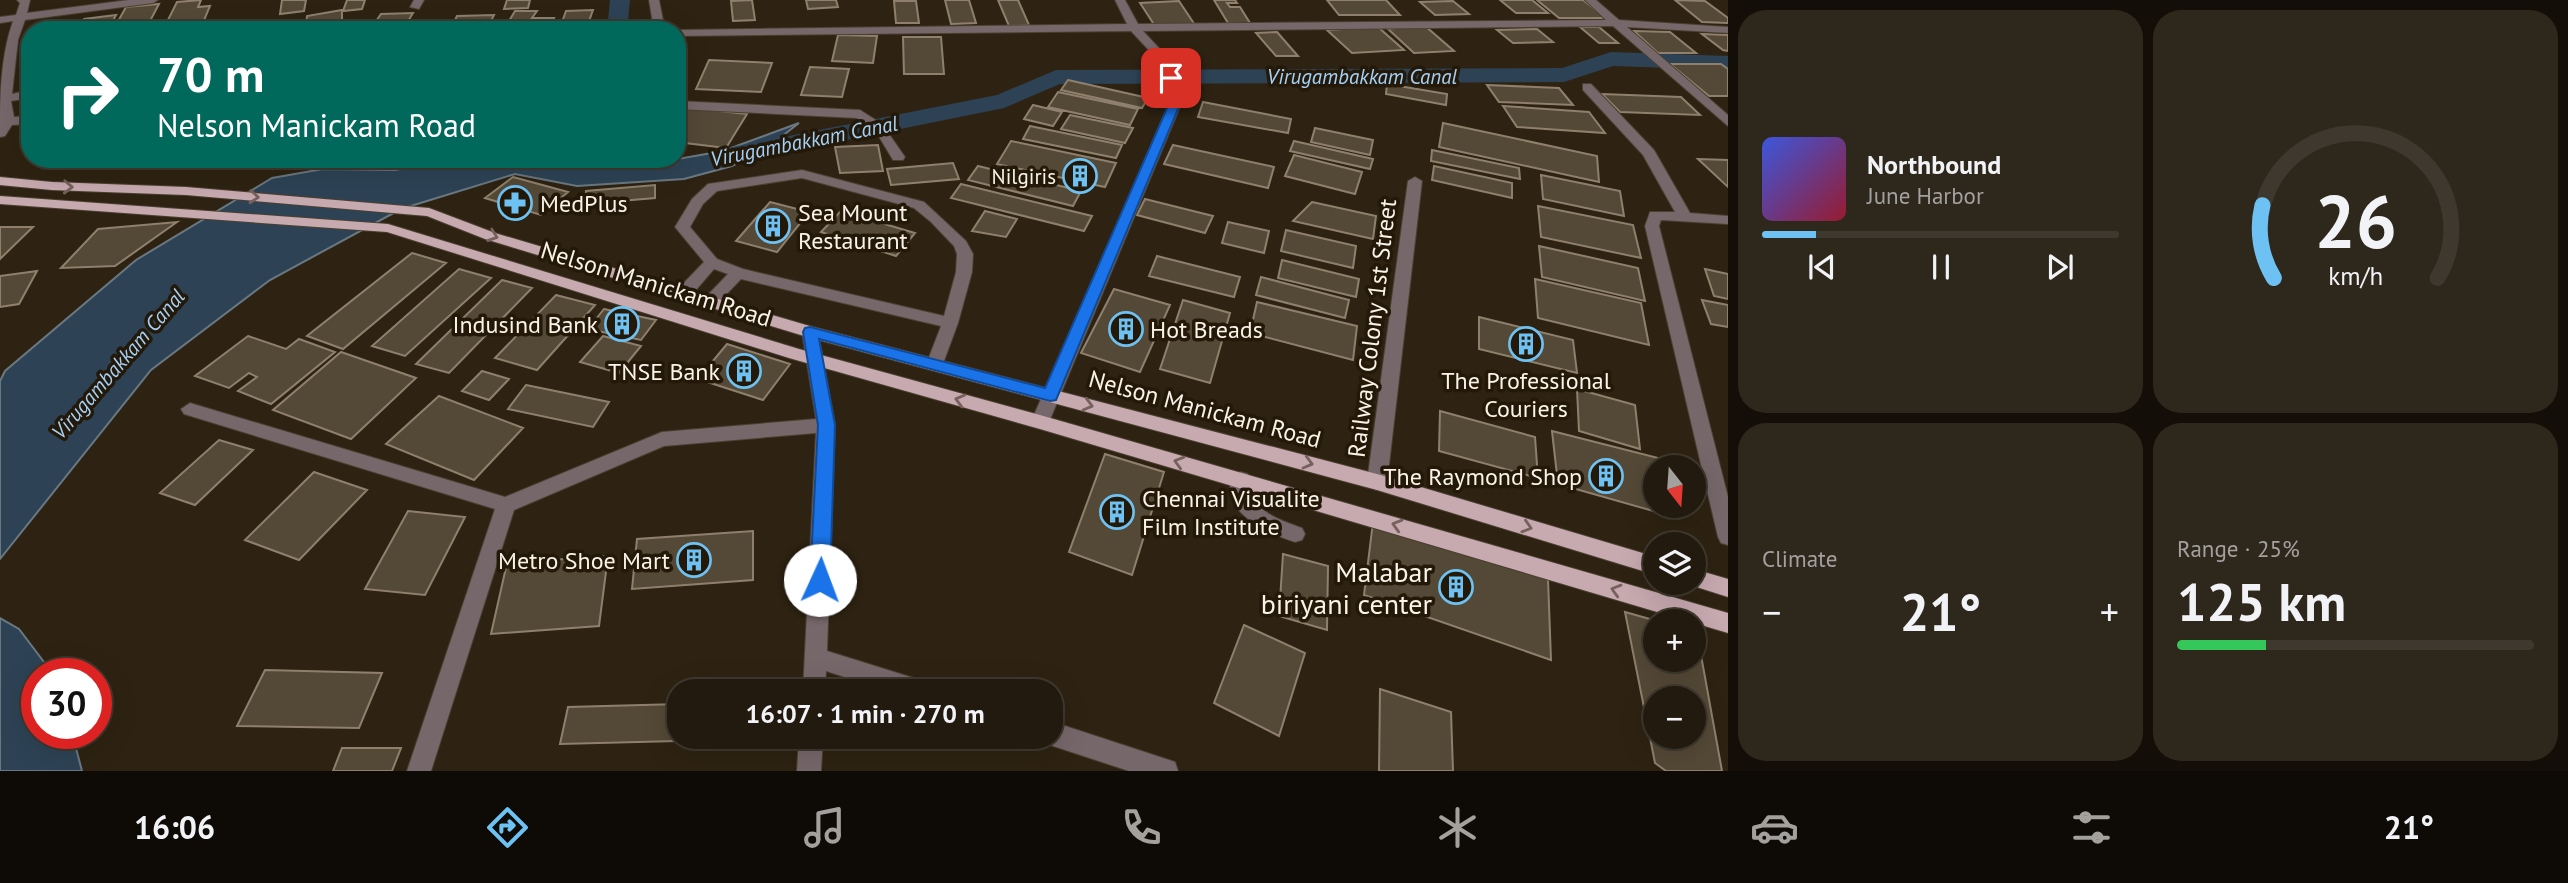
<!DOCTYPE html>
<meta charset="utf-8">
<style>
:root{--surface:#221a0e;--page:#2e271c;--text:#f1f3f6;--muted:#a2a19e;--line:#3f382e;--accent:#6dc2f3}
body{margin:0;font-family:"PT Sans",sans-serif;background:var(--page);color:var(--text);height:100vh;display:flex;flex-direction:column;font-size:26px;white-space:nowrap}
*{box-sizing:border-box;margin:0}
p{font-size:23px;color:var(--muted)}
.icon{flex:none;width:38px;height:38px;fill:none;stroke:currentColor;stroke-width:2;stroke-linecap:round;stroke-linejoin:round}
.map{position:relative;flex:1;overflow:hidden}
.sheet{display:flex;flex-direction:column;gap:10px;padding:10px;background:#130e08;width:840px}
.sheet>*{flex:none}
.guide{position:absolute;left:21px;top:21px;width:665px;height:147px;border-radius:28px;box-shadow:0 7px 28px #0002,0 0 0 2px var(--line);background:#00695c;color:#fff;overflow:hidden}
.needle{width:46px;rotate:163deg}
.controls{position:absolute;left:1643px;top:455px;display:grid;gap:14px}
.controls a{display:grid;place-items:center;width:63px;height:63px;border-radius:50%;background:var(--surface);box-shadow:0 7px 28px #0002,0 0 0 2px var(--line);font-size:35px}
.speed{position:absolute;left:21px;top:658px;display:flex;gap:14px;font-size:35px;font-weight:700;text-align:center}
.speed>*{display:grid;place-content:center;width:91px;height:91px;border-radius:50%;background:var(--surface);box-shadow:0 7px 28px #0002,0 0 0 2px var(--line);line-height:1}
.speed .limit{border:10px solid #d22;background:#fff;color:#111}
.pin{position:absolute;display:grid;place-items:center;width:60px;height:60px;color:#fff;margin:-30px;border-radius:14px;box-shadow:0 4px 10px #0006}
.me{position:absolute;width:77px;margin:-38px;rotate:2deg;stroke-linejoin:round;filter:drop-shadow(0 0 5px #0008)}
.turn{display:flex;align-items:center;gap:24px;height:147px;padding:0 21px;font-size:32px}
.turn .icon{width:91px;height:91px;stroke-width:2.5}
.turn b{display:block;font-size:49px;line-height:60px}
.big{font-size:52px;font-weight:700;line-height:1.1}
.sheet .card{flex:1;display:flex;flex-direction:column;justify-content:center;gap:10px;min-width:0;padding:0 24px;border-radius:28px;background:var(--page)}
.sheet .dial{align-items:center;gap:0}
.dial svg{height:182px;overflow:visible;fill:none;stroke:var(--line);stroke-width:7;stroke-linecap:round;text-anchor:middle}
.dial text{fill:var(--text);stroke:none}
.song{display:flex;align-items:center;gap:21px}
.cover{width:84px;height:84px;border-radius:10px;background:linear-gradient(135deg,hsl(230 70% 55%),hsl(350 70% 35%))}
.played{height:7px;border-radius:4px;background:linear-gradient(90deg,var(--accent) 15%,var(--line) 15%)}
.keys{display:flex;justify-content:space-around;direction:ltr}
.heat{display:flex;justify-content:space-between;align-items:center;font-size:38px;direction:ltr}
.charge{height:10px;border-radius:5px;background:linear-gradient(90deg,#34c759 25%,var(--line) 0)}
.sheet .tiles{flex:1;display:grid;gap:10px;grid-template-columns:repeat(2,1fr)}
.trip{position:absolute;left:667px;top:679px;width:396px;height:70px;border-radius:28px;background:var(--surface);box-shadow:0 7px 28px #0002,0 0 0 2px var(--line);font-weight:700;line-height:70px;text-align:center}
.tab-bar{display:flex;height:112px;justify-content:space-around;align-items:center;background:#0e0a06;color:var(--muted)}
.tab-bar .icon{width:49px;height:49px}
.tab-bar .on{color:var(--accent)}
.tab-bar b{font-size:32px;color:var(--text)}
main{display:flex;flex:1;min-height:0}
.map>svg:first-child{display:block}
</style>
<main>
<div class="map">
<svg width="1728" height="771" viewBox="0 0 1728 771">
<rect width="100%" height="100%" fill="#2e2312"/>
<path fill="#2d4355" stroke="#6a7881" stroke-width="2" d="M799,123L767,148L732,166L684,179L577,186L515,174L401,209L270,280L151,370L0,559V381L5,371L136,260L272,178L323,169L395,170L462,159L655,163L723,151Z
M0,618L19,629L53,674H37V733H72L82,771H0Z"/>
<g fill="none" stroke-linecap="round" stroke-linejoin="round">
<path fill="#2d4355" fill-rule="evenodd" d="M610,0H630L627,30H607Z
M1611,52L1728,56V70L1613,66L1564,82L1060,84L1004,108L722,165L713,162L709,157L713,152L722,149L997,95L1056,70L1562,68Z"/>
</g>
<path fill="#544836" stroke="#8e806d" stroke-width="2" fill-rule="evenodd" d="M201,0L198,7L210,6L200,30H163L177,2Z
M282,0H306L304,11L280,14Z
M347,0H365L362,9L343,11Z
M507,0H530L528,8L504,9Z
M752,0L755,20L733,21L731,1Z
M806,0H836L838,7L808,9Z
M945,0H969L976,23L951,24Z
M998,0H1018L1029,25L1009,26Z
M1214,0H1235L1237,3H1227L1230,7H1240L1250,23H1228Z
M1327,0H1386L1400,15H1339Z
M1500,0H1532L1548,13H1516Z
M1537,0H1583L1606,18H1559Z
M1675,0L1705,1L1728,18V23L1702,22Z
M894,1H916L919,23H896Z
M1179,1L1195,25L1155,26L1140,3Z
M1453,1L1469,14L1435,15L1420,2Z
M159,4L150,21L116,25L126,7Z
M342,10V24L306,30L307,16Z
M593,10L588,24L561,25L566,11Z
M515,11H537L532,18H554L549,26H506Z
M413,13L405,26L372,27L381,14Z
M116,15L108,30H78L84,19Z
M494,15L489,25L452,26L457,16Z
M1424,25L1454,51L1414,53L1388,29Z
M1378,27L1404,50L1352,53L1327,30Z
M1580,27H1599L1618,43H1599Z
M1537,29L1553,42L1513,43L1497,30Z
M1634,31L1670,32L1696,53H1658Z
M1277,32L1298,56H1276L1256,33Z
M1702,34L1728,35V51L1723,50Z
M838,35L877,36L873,63L832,61Z
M903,37H941L944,74H904Z
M709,60L772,63L761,92L696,89Z
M1670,64H1721L1728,69V96H1709Z
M810,67L849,69L842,97L801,95Z
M1068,80L1148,98L1142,108L1061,90Z
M1387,84L1447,94L1446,105L1386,94Z
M1487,85L1559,88L1573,105L1499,102Z
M1058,92L1138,109L1130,125L1048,107Z
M1602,94L1681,97L1700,115L1620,112Z
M1203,102L1291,119L1288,133L1198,117Z
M1033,105L1062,112L1053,126L1024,119Z
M1503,106L1589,112L1605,133L1517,127Z
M684,107L747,114L726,148L677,142V116Z
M1070,115L1133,128L1125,143L1061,129Z
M1443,123L1597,156L1599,182L1439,147Z
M1030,126L1122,145L1116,158L1023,139Z
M1315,128L1373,140L1370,155L1311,142Z
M1011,141L1116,163L1105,187L997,164Z
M1294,141L1373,159L1370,169L1290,151Z
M878,145L883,171L840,173L835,147Z
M1173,145L1274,167L1268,188L1164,164Z
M1432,150L1519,168L1520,179L1431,161Z
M1294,155L1362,172L1355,194L1285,176Z
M199,159H219L212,167H191Z
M1698,159L1728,160V187Z
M953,163L959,179L891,185L887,169Z
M978,166L1081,191L1073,206L968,180Z
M1434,166L1512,183V198L1432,180Z
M1541,175L1620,191L1624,216L1543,199Z
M513,177L568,192L541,215L485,198Z
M961,184L1092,216L1084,231L951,198Z
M655,185V198L585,204L586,191Z
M1145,199L1213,216L1205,233L1137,215Z
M770,202L809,212L777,252L736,241Z
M1312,202L1376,216L1373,239L1293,221Z
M1538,206L1633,225L1641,258L1541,237Z
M841,211L915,233L896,256L821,232Z
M985,211L1017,219L1006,237L972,231Z
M177,222L115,266L61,268L98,229Z
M1228,222L1269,231L1264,253L1222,243Z
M0,227H33L0,259Z
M1286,230L1356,246L1353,268L1281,251Z
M1539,246L1638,268L1645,301L1542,277Z
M412,253L446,263L343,349L307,336Z
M1157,256L1240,277L1234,297L1149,276Z
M1282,260L1359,279L1356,297L1278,278Z
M459,269L491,278L405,356L372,346Z
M1705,269L1728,274V299L1714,296Z
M37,271L19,304L0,307V276Z
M1261,277L1349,300L1345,318L1256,295Z
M1535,279L1641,303L1649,345L1538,318Z
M502,280L532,288L449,373L416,364Z
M1114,289L1170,305L1140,372L1081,353Z
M556,295L595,305L537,370L495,358Z
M1183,300L1230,313L1210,383L1160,369Z
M1702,300L1728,305V327L1711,324Z
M1257,302L1357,326L1353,360L1250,333Z
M604,309L656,320L641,340L588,329Z
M1479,317L1573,340L1577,373L1479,349Z
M248,336L286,349L299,339L335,352L271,404L238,391L257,377L249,373L229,388L195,376Z
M603,336L641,346L619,373L580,362Z
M727,344L790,364L763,400L698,379Z
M341,352L416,378L351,439L273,410Z
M482,371L509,379L489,400L462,391Z
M526,385L609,402L593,427L508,409Z
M1577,389L1635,405L1640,449L1579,431Z
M439,396L523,428L474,480L386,444Z
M1440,411L1535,437L1538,478L1439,451Z
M1552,431L1666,460L1667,467H1656V506H1675L1678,518L1558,484Z
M219,440L253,450L195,505L160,493Z
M1105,454L1164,472L1132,575L1069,552Z
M314,472L367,490L299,560L245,540Z
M408,511L465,517L425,595L365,589Z
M1373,522L1548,579L1551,660L1364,595Z
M753,531V580L632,589L637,539Z
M1283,554L1328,566L1327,630L1279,616Z
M608,556L599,626L491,634L507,563Z
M1625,612L1657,621L1656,660H1694V632L1697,633L1722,771H1666L1655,763ZM1656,698H1694V737H1656Z
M1244,625L1305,653L1279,736L1214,703Z
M265,670L382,673L359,728L237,726Z
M1380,689L1451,712L1453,771H1379Z
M679,704V737L756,739L560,744L568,707Z
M342,748H401L392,771H333Z"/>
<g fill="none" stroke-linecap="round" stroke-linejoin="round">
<g stroke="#4b4030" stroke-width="2">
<path id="minor" d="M17,0H30L27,13L129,0H158L153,3L25,20L18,40L12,94L30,90V98L11,101L14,117L30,116V124L12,125L5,136L0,137C0,99 0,58 13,21L0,23V17L16,15L20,3Z
M414,0H424L419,9L410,7Z
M649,0H659L665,30H654Z
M1115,0H1125L1138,24L1606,20L1585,0H1596L1619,20L1728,27V33L1627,27L1728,115V126L1613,26L1143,31L1170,60L1184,97L1049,422L1046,427H1034L1031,422L1172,97L1159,61L1131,31L677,36V30L1127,24Z
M1583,84H1591L1654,150L1690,213L1728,216V224L1661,220L1659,226L1728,497V545L1721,543L1718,537L1645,226L1650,212H1675L1643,155L1583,90Z
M677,101L860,110L882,124L905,157L903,160H893L878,135L857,118L677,109Z
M802,170L924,202L966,241L973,254L972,272L958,323L941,369H929L926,365L941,326L741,279L715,306L709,307L701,302L728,274L714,269L689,298H677L675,294L677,290L704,262L675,227L692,199L708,184ZM802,178L914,208L931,222L954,246L957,254L956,272L944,316L743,269L717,259L690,227L703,204L717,191Z
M1415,177L1422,181L1387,482L1384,487L1377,490L1370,487L1367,482L1408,181Z
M810,326L818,332L835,425L827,651L920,680L928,683L931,691H888L826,671L825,691H803L816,433L664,446L514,510L431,771H407L495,509L184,414L181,409L190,403L505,497L662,432L816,419L802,332Z
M1241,472L1248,474C1252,481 1250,488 1252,495C1259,514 1285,522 1302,528L1305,534L1302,540L1295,542C1270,534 1215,511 1234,474Z
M1050,721L1166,759L1175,762L1178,771H1129L1050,745L1042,741L1040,737H1050Z
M799,737H823L821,771H797Z"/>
</g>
<g stroke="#4b4030" stroke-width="2">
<path id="major" d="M0,177L52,182L186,187L429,208L495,233L813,327L1377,474L1656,557V575L1377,490L804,336L485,239L427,216L186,195L52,190L0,185Z
M0,196L388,224L799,349L1040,415L1728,613V633L1040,429L789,358L387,232L0,204Z
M1694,569L1728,579V597L1687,584L1694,583Z"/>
</g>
<use href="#minor" fill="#76676a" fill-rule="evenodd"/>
<use href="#major" fill="#c7a9b0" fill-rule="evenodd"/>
</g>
<defs><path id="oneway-chevron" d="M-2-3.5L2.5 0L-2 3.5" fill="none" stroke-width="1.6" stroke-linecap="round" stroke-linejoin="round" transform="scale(1.75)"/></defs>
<g stroke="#76615c">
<use href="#oneway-chevron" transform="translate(68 187) rotate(2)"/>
<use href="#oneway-chevron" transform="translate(254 197) rotate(5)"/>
<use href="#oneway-chevron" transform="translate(493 236) rotate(19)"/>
<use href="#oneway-chevron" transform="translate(960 400) rotate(-165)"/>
<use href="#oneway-chevron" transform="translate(1088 405) rotate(15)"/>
<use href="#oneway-chevron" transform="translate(1179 462) rotate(-164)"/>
<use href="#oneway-chevron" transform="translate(1308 463) rotate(15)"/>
<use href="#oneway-chevron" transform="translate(1397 525) rotate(-164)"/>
<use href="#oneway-chevron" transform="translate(1527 527) rotate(17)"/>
<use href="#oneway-chevron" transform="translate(1616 590) rotate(-164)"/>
</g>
<path fill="#1a73e8" stroke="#114b97" stroke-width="2" d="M1171,75L1176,78L1183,97L1056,400L1050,401L819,339L835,425L830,580L827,586H813L810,580L818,425L803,332L805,328L810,327L1045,388L1172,97L1166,78Z"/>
<defs>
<g id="building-ring" transform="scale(1.75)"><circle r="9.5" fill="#241909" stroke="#6dc2f3" stroke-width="1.5"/><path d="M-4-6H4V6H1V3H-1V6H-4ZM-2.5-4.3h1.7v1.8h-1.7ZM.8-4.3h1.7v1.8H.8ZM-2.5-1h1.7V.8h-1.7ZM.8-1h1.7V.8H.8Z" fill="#6dc2f3"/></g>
<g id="pharmacy-ring" transform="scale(1.75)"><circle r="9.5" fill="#241909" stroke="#6dc2f3" stroke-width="1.5"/><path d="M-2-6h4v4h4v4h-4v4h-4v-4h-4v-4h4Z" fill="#6dc2f3"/></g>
</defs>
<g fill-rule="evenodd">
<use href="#building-ring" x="1080" y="176"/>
<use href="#pharmacy-ring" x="515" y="203"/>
<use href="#building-ring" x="773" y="226"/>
<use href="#building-ring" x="622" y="324"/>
<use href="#building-ring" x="1126" y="329"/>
<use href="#building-ring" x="1526" y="344"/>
<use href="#building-ring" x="744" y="371"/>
<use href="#building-ring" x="1606" y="476"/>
<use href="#building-ring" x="1117" y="512"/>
<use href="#building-ring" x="694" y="560"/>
<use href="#building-ring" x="1456" y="587"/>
</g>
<g text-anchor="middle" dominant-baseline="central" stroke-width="7" stroke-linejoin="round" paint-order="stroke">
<g font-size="21" font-style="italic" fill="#a4d1f8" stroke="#241909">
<text x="1362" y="76">Virugambakkam Canal</text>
<text transform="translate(804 141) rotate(-11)">Virugambakkam Canal</text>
<text transform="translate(118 364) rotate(-49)">Virugambakkam Canal</text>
</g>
<g font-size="21" fill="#faf3e8" stroke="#241909" text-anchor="end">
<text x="1056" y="176">Nilgiris</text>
</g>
<g font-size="24" fill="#faf3e8" stroke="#241909" text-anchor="start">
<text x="540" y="203">MedPlus</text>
<text x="798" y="212">Sea Mount<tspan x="798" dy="28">Restaurant</tspan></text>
<text x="598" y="324" text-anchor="end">Indusind Bank</text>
<text x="1150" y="329">Hot Breads</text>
<text x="720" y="371" text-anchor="end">TNSE Bank</text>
<text x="1526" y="380" text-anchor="middle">The Professional<tspan x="1526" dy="28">Couriers</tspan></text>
<text x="1582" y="476" text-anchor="end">The Raymond Shop</text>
<text x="1142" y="498">Chennai Visualite<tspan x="1142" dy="28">Film Institute</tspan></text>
<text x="670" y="560" text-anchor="end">Metro Shoe Mart</text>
</g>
<g font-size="24" fill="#faf3e8" stroke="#241909">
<text transform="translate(656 284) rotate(17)">Nelson Manickam Road</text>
<text transform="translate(1372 328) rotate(-83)">Railway Colony 1st Street</text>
<text transform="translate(1205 409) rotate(15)">Nelson Manickam Road</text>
</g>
<g font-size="28" fill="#faf3e8" stroke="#241909" text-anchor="end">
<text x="1432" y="571">Malabar<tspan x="1432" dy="32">biriyani center</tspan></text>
</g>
</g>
</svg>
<div class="controls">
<a><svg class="needle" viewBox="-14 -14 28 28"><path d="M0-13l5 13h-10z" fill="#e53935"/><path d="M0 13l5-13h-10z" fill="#a2a19e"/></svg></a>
<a><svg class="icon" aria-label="layers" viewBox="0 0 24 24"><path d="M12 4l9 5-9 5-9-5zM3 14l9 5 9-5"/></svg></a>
<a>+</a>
<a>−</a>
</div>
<div class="speed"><div class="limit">30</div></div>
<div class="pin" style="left:1171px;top:78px;background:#d93025"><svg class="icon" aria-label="arrive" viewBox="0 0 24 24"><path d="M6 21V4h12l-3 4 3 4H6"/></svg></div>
<svg class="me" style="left:820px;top:580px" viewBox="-20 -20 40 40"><circle r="19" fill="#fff"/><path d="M0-13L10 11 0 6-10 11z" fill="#1a73e8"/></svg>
<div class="trip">16:07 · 1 min · 270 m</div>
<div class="guide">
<div class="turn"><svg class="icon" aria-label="right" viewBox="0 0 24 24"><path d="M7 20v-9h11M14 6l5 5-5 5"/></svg><div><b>70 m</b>Nelson Manickam Road</div></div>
</div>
</div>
<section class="sheet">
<div class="tiles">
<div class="card">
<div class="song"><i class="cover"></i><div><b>Northbound</b><p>June Harbor</p></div></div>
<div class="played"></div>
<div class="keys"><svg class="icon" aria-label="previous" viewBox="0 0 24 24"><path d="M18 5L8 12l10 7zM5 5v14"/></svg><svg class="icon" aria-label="pause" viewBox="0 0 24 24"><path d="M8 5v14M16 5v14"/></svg><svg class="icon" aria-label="next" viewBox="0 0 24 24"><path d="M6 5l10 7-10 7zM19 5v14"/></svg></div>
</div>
<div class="card dial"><svg viewBox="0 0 100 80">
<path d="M14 69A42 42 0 1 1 86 69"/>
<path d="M14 69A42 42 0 0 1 9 37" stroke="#6dc2f3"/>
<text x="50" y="56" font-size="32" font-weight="700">26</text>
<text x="50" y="72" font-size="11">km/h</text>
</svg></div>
<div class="card"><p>Climate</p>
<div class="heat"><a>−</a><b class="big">21°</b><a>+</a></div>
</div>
<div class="card"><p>Range · 25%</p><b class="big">125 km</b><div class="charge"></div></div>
</div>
</section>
</main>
<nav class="tab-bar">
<b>16:06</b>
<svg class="icon on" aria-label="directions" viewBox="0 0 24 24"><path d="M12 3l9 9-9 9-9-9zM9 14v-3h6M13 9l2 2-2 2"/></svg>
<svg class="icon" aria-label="music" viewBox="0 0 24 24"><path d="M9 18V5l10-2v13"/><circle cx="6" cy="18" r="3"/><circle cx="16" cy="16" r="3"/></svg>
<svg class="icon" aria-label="phone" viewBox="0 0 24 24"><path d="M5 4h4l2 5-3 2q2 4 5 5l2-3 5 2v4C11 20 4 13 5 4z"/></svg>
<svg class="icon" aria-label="climate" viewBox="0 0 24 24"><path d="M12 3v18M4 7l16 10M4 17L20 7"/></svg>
<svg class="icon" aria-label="car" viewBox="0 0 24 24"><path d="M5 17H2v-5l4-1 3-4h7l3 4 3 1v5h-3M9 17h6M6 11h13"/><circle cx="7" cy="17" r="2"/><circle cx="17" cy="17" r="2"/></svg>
<svg class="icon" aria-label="filters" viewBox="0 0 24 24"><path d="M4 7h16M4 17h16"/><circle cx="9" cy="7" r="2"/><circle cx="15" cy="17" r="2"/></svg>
<b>21°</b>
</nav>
